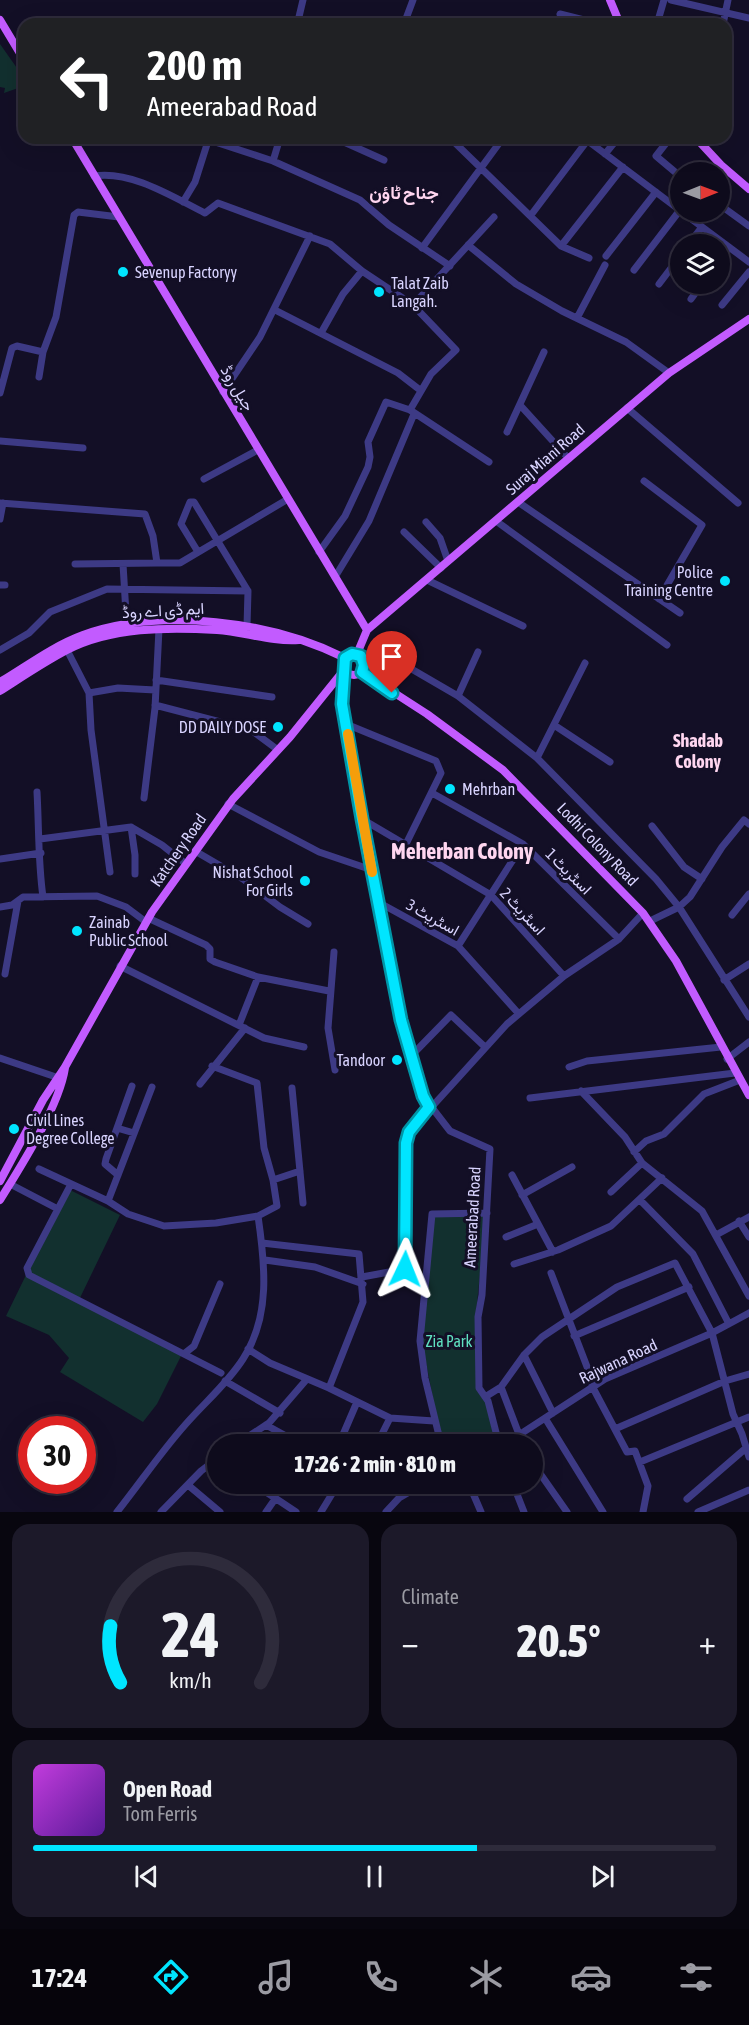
<!DOCTYPE html>
<meta charset="utf-8">
<style>
:root{--surface:#0e0b1c;--page:#1c1929;--text:#f1f3f6;--muted:#9b9ba3;--line:#2e2b3b;--accent:#00e5ff}
body{margin:0;font-family:"Asap Condensed",Vazirmatn,sans-serif;background:var(--page);color:var(--text);height:100vh;display:flex;flex-direction:column;font-size:22px;white-space:nowrap}
*{box-sizing:border-box;margin:0}
p{font-size:20px;color:var(--muted)}
.icon{flex:none;width:33px;height:33px;fill:none;stroke:currentColor;stroke-width:2;stroke-linecap:round;stroke-linejoin:round}
.map{position:relative;height:1512px;overflow:hidden}
.details{display:flex;flex-direction:column;gap:12px;padding:12px;background:#08060f;flex:1}
.details>*{flex:none}
.hud{position:absolute;left:18px;top:18px;width:714px;height:126px;border-radius:18px;box-shadow:0 6px 24px #0002,0 0 0 2px var(--line);background:#202124;color:#fff;overflow:hidden}
.needle{width:39px;rotate:89deg}
.tools{position:absolute;left:670px;top:162px;display:grid;gap:12px}
.tools a{display:grid;place-items:center;width:60px;height:60px;border-radius:50%;background:var(--surface);box-shadow:0 6px 24px #0002,0 0 0 2px var(--line);font-size:30px}
.speed{position:absolute;left:18px;top:1416px;display:flex;gap:12px;font-size:30px;font-weight:700;text-align:center}
.speed>*{display:grid;place-content:center;width:78px;height:78px;border-radius:50%;background:var(--surface);box-shadow:0 6px 24px #0002,0 0 0 2px var(--line);line-height:1}
.speed .limit{border:9px solid #d22;background:#fff;color:#111}
.pin{position:absolute;display:grid;place-items:center;width:51px;height:51px;color:#fff;margin:-62px -26px;border-radius:50% 50% 50% 0;rotate:-45deg;box-shadow:0 0 6px #0007}
.pin .icon{rotate:45deg}
.me{position:absolute;width:66px;margin:-33px;rotate:2deg;stroke-linejoin:round;filter:drop-shadow(0 0 4px #0008)}
.turn{display:flex;align-items:center;gap:21px;height:126px;padding:0 30px;font-size:27px}
.turn .icon{width:78px;height:78px;stroke-width:2.5}
.turn b{display:block;font-size:42px;line-height:51px}
.big{font-size:45px;font-weight:800;line-height:1.1}
.details .card{flex:1;display:flex;flex-direction:column;justify-content:center;gap:9px;min-width:0;padding:0 21px;border-radius:18px;background:var(--page)}
.details .dial{align-items:center;gap:0}
.dial svg{height:156px;overflow:visible;fill:none;stroke:var(--line);stroke-width:7;stroke-linecap:round;text-anchor:middle}
.dial text{fill:var(--text);stroke:none}
.song{display:flex;align-items:center;gap:18px}
.cover{width:72px;height:72px;border-radius:9px;background:linear-gradient(135deg,hsl(290 70% 55%),hsl(270 70% 35%))}
.played{height:6px;border-radius:3px;background:linear-gradient(90deg,var(--accent) 65%,var(--line) 65%)}
.keys{display:flex;justify-content:space-around;direction:ltr}
.heat{display:flex;justify-content:space-between;align-items:center;font-size:33px;direction:ltr}
.details .tiles{flex:1;display:grid;gap:12px;grid-template-columns:1fr 1fr}
.card:last-child{grid-column:span 2}
.trip{position:absolute;left:207px;top:1434px;width:336px;height:60px;border-radius:30px;background:var(--surface);box-shadow:0 6px 24px #0002,0 0 0 2px var(--line);font-weight:800;line-height:60px;text-align:center}
.menu{display:flex;height:96px;justify-content:space-around;align-items:center;background:#06040b;color:var(--muted)}
.menu .icon{width:42px;height:42px}
.menu .active{color:var(--accent)}
.menu b{font-size:27px;color:var(--text)}
.map>svg:first-child{display:block}
</style>
<div class="map">
<svg width="749" height="1512" viewBox="0 0 749 1512">
<rect width="100%" height="100%" fill="#130f26"/>
<path fill="#12302f" d="M0,44L24,78V86L4,93L5,88L0,87Z
M68,1189L120,1215L78,1302L182,1354L157,1404L143,1422L60,1372L69,1358L49,1335L6,1316Z
M486,1215L476,1313L477,1391L487,1402L496,1441L484,1444H442L422,1342L434,1216Z"/>
<g fill="none" stroke-linecap="round" stroke-linejoin="round">
<path stroke="#3d3a85" stroke-width="7" d="M671,0L749,18
M560,14L600,24
M298,21L303,0
M404,24L413,0
M657,24L664,0
M723,24L728,0
M335,138L384,160
M450,138L561,246L589,258
M584,138L681,211
M670,138L656,156L681,177
M209,140L273,161L360,200L389,225L450,266
M605,154L618,138
M273,161L280,138
M94,176C131,170 173,197 205,213L218,203L330,244L362,271L413,305L456,350L431,374L410,410
M183,202L195,182L209,138
M720,205L749,226
M682,212L749,262
M531,215L587,141
M689,244L702,227
M468,245L516,284L562,311L626,342L669,373
M561,246L623,167
M422,248L503,138
M606,256L656,192
M720,259L728,249
M634,270L680,210
M659,284L681,255
M691,299L702,284
M413,305L494,217
M722,305L749,272
M275,310L398,373L420,390
M577,318L605,265
M321,333L343,294L362,271
M39,377L43,352L56,317L74,215L78,212L119,217
M223,392L260,337L310,236
M0,393L12,348L17,346L43,352
M520,405L569,459
M627,408L738,503
M507,432L544,352
M0,441L83,448
M204,479L258,450
M644,481L702,525L659,599
M518,502L680,613
M0,503L145,514L153,536L157,563H180L288,499
M0,519L3,503
M496,521L667,645
M426,522L440,538L448,561
M404,532L441,568
M198,552L181,524L190,502H194L248,591L247,626
M319,552L345,516L368,467L370,457L368,442L386,402L410,410L489,462
M75,564L157,563
M123,564L127,630
M335,577L369,521L414,414
M427,580L523,626
M0,585H5
M0,650L29,633L50,612L107,589L248,591
M67,650L89,693L91,730L110,872
M357,654L383,653L415,671L458,696L537,758L656,879L679,907L749,1017
M344,670L342,704L372,870L401,1020L423,1096L450,1131L490,1149L482,1295L478,1317L479,1388L488,1401L499,1444
M156,680L272,697
M89,693L118,688L155,690
M458,696L478,652
M155,705L251,730L278,750
M346,724L436,761L441,773L405,846
M554,725L610,762
M537,758L585,663
M37,792C39,827 38,862 43,897
M432,793L523,844L619,939
M144,798L155,708L159,629
M228,804L319,852L372,870
M362,819L491,895L564,976
M652,826L684,867L702,879
M131,827L135,855V874
M40,839L131,827L162,845L186,864
M195,851L243,879L280,907L308,924
M0,859L41,853
M378,902L458,946L518,1013
M0,907L12,905L23,897L97,896L126,907L146,922
M732,915L749,894
M148,918L206,945L210,949V959L215,962L258,977L329,991
M650,921L679,907L690,897L722,847L744,820L749,824
M458,946L523,844
M334,952L328,1028L335,1070
M120,966L264,1038L304,1047
M5,974L18,901
M724,980L749,964
M239,1025L258,977
M411,1056L451,1015L485,1047
M0,1058L56,1077
M727,1059L749,1042
M569,1067L587,1061L721,1047
M200,1084L245,1028
M292,1088L303,1203
M581,1091L625,1137L642,1163L702,1211L749,1296
M530,1098L735,1073
M117,1128L134,1133
M634,1152L646,1141L664,1134L704,1094L740,1080
M39,1169L108,1201L128,1214L164,1226L216,1223L258,1216L277,1206L273,1180L264,1148L257,1083L212,1066
M118,1175L105,1164L106,1159L132,1086
M512,1175L553,1252
M273,1180L300,1171
M10,1184L56,1208
M71,1184L27,1268L29,1275L221,1373
M611,1192L642,1163
M522,1195L572,1167
M640,1200L693,1254L729,1324
M108,1201L152,1087
M739,1221L749,1237
M716,1235L749,1217
M506,1237L538,1224
M262,1243L359,1254L363,1302L329,1388
M265,1260L315,1267L363,1284
M514,1264L558,1250L611,1226L662,1178
M551,1273L594,1385
M362,1277L405,1269L409,1132L507,1024L564,976L619,939L643,913
M574,1336L689,1287
M248,1349L270,1363L329,1388L390,1418L434,1421
M185,1353L194,1346L220,1284
M524,1355L553,1413
M225,1381L280,1413
M592,1386L627,1452L635,1451L648,1486L643,1512
M501,1387L520,1437
M485,1397L501,1387L524,1355L542,1337L617,1287L675,1263L712,1333L733,1414L742,1434L749,1457
M545,1418L603,1512
M266,1425L286,1436L320,1444
M615,1429L725,1381L749,1374
M237,1444L269,1423L307,1379
M339,1444L357,1402
M377,1444L390,1418
M441,1444L425,1378L420,1341L432,1214L487,1213
M505,1444L605,1379L712,1333L749,1313
M532,1462L567,1512
M640,1462L749,1417
M254,1484L296,1512
M469,1484L481,1512
M513,1484L524,1512
M188,1485L220,1512
M687,1499L746,1448
M117,1512C140,1483 161,1452 185,1425C204,1403 227,1384 243,1359C271,1316 265,1264 258,1216
M161,1512L201,1471L218,1458
M266,1512L275,1499
M321,1512L338,1484
M386,1512L399,1498L423,1484
M698,1512L749,1490"/>
<path stroke="#c25bff" stroke-width="8" d="M610,0L620,24
M0,20L24,60
M72,138L367,630L357,654
M696,138L721,165L749,189
M367,630L669,373L749,319
M343 664a11 11 0 1 1 22 0a11 11 0 1 1-22 0Z
M362,672L427,714L503,770L643,913L676,961L749,1095
M0,682C27,666 53,646 83,635C162,607 271,621 345,658
M0,691C22,677 44,662 67,650C111,627 168,627 217,630C244,632 272,642 299,640
M0,1181L43,1100L65,1067L152,912L233,799L290,737L344,670
M0,1200C21,1166 59,1107 65,1068"/>
</g>
<g fill="none" stroke-linecap="round" stroke-linejoin="round">
<g stroke="#0095a6" stroke-width="15">
<path id="route" d="M392,693L362,672L364,665L361,656L352,654L345,658L342,704L362,819L401,1020L423,1096L429,1107L409,1132L406,1143L405,1269"/>
</g>
<use href="#route" stroke="#00e5ff" stroke-width="10"/>
<path stroke="#f59e0b" stroke-width="10" d="M348,734L372,872"/>
</g>
<g fill="#00e5ff" stroke="#130f26" stroke-width="2">
<circle cx="123" cy="272" r="6"/>
<circle cx="379" cy="292" r="6"/>
<circle cx="725" cy="581" r="6"/>
<circle cx="278" cy="727" r="6"/>
<circle cx="450" cy="789" r="6"/>
<circle cx="305" cy="881" r="6"/>
<circle cx="77" cy="931" r="6"/>
<circle cx="397" cy="1060" r="6"/>
<circle cx="14" cy="1129" r="6"/>
</g>
<g text-anchor="middle" dominant-baseline="central" stroke-width="6" stroke-linejoin="round" paint-order="stroke">
<g font-size="16" fill="#d9d4ff" stroke="#130f26" text-anchor="start">
<text x="135" y="272">Sevenup Factoryy</text>
<text x="391" y="283">Talat Zaib<tspan x="391" dy="18">Langah.</tspan></text>
<text x="713" y="572" text-anchor="end">Police<tspan x="713" dy="18">Training Centre</tspan></text>
<text x="266" y="727" text-anchor="end">DD DAILY DOSE</text>
<text x="462" y="789">Mehrban</text>
<text x="293" y="872" text-anchor="end">Nishat School<tspan x="293" dy="18">For Girls</tspan></text>
<text x="89" y="922">Zainab<tspan x="89" dy="18">Public School</tspan></text>
<text x="385" y="1060" text-anchor="end">Tandoor</text>
<text x="26" y="1120">Civil Lines<tspan x="26" dy="18">Degree College</tspan></text>
</g>
<g font-size="16" fill="#d9d4ff" stroke="#130f26">
<text transform="translate(238 388) rotate(59)">جیل روڈ</text>
<text transform="translate(545 459) rotate(-41)">Suraj Miani Road</text>
<text transform="translate(163 610) rotate(-3)">ایم ڈی اے روڈ</text>
<text transform="translate(598 844) rotate(46)">Lodhi Colony Road</text>
<text transform="translate(178 850) rotate(-55)">Katchery Road</text>
<text transform="translate(569 871) rotate(45)">اسٹریٹ 1</text>
<text transform="translate(523 911) rotate(47)">اسٹریٹ 2</text>
<text transform="translate(433 917) rotate(29)">اسٹریٹ 3</text>
<text transform="translate(472 1217) rotate(-87)">Ameerabad Road</text>
<text transform="translate(618 1361) rotate(-25)">Rajwana Road</text>
</g>
<g font-size="16" fill="#5fe0c0" stroke="#130f26">
<text x="449" y="1341">Zia Park</text>
</g>
<g font-size="18" font-weight="bold" fill="#ffd6f0" stroke="#130f26">
<text x="404" y="192">جناح ٹاؤن</text>
<text x="698" y="740">Shadab<tspan x="698" dy="21">Colony</tspan></text>
</g>
<g font-size="22" font-weight="bold" fill="#ffd6f0" stroke="#130f26">
<text x="462" y="851">Meherban Colony</text>
</g>
</g>
</svg>
<div class="tools">
<a><svg class="needle" viewBox="-14 -14 28 28"><path d="M0-13l5 13h-10z" fill="#e53935"/><path d="M0 13l5-13h-10z" fill="#9b9ba3"/></svg></a>
<a><svg class="icon" aria-label="layers" viewBox="0 0 24 24"><path d="M12 4l9 5-9 5-9-5zM3 14l9 5 9-5"/></svg></a>
</div>
<div class="speed"><div class="limit">30</div></div>
<div class="pin" style="left:392px;top:693px;background:#d93025"><svg class="icon" aria-label="arrive" viewBox="0 0 24 24"><path d="M6 21V4h12l-3 4 3 4H6"/></svg></div>
<svg class="me" style="left:405px;top:1269px" viewBox="-20 -20 40 40"><path d="M0-17L14 15 0 8-14 15z" fill="#00e5ff" stroke="#fff" stroke-width="4"/></svg>
<div class="trip">17:26 · 2 min · 810 m</div>
<div class="hud">
<div class="turn"><svg class="icon" aria-label="left" viewBox="0 0 24 24"><path d="M17 20v-9H6M10 6l-5 5 5 5"/></svg><div><b>200 m</b>Ameerabad Road</div></div>
</div>
</div>
<section class="details">
<div class="tiles">
<div class="card dial"><svg viewBox="0 0 100 80">
<path d="M14 69A42 42 0 1 1 86 69"/>
<path d="M14 69A42 42 0 0 1 9 40" stroke="#00e5ff"/>
<text x="50" y="56" font-size="32" font-weight="700">24</text>
<text x="50" y="72" font-size="11">km/h</text>
</svg></div>
<div class="card"><p>Climate</p>
<div class="heat"><a>−</a><b class="big">20.5°</b><a>+</a></div>
</div>
<div class="card">
<div class="song"><i class="cover"></i><div><b>Open Road</b><p>Tom Ferris</p></div></div>
<div class="played"></div>
<div class="keys"><svg class="icon" aria-label="previous" viewBox="0 0 24 24"><path d="M18 5L8 12l10 7zM5 5v14"/></svg><svg class="icon" aria-label="pause" viewBox="0 0 24 24"><path d="M8 5v14M16 5v14"/></svg><svg class="icon" aria-label="next" viewBox="0 0 24 24"><path d="M6 5l10 7-10 7zM19 5v14"/></svg></div>
</div>
</div>
</section>
<nav class="menu">
<b>17:24</b>
<svg class="icon active" aria-label="directions" viewBox="0 0 24 24"><path d="M12 3l9 9-9 9-9-9zM9 14v-3h6M13 9l2 2-2 2"/></svg>
<svg class="icon" aria-label="music" viewBox="0 0 24 24"><path d="M9 18V5l10-2v13"/><circle cx="6" cy="18" r="3"/><circle cx="16" cy="16" r="3"/></svg>
<svg class="icon" aria-label="phone" viewBox="0 0 24 24"><path d="M5 4h4l2 5-3 2q2 4 5 5l2-3 5 2v4C11 20 4 13 5 4z"/></svg>
<svg class="icon" aria-label="climate" viewBox="0 0 24 24"><path d="M12 3v18M4 7l16 10M4 17L20 7"/></svg>
<svg class="icon" aria-label="car" viewBox="0 0 24 24"><path d="M5 17H2v-5l4-1 3-4h7l3 4 3 1v5h-3M9 17h6M6 11h13"/><circle cx="7" cy="17" r="2"/><circle cx="17" cy="17" r="2"/></svg>
<svg class="icon" aria-label="filters" viewBox="0 0 24 24"><path d="M4 7h16M4 17h16"/><circle cx="9" cy="7" r="2"/><circle cx="15" cy="17" r="2"/></svg>
</nav>
